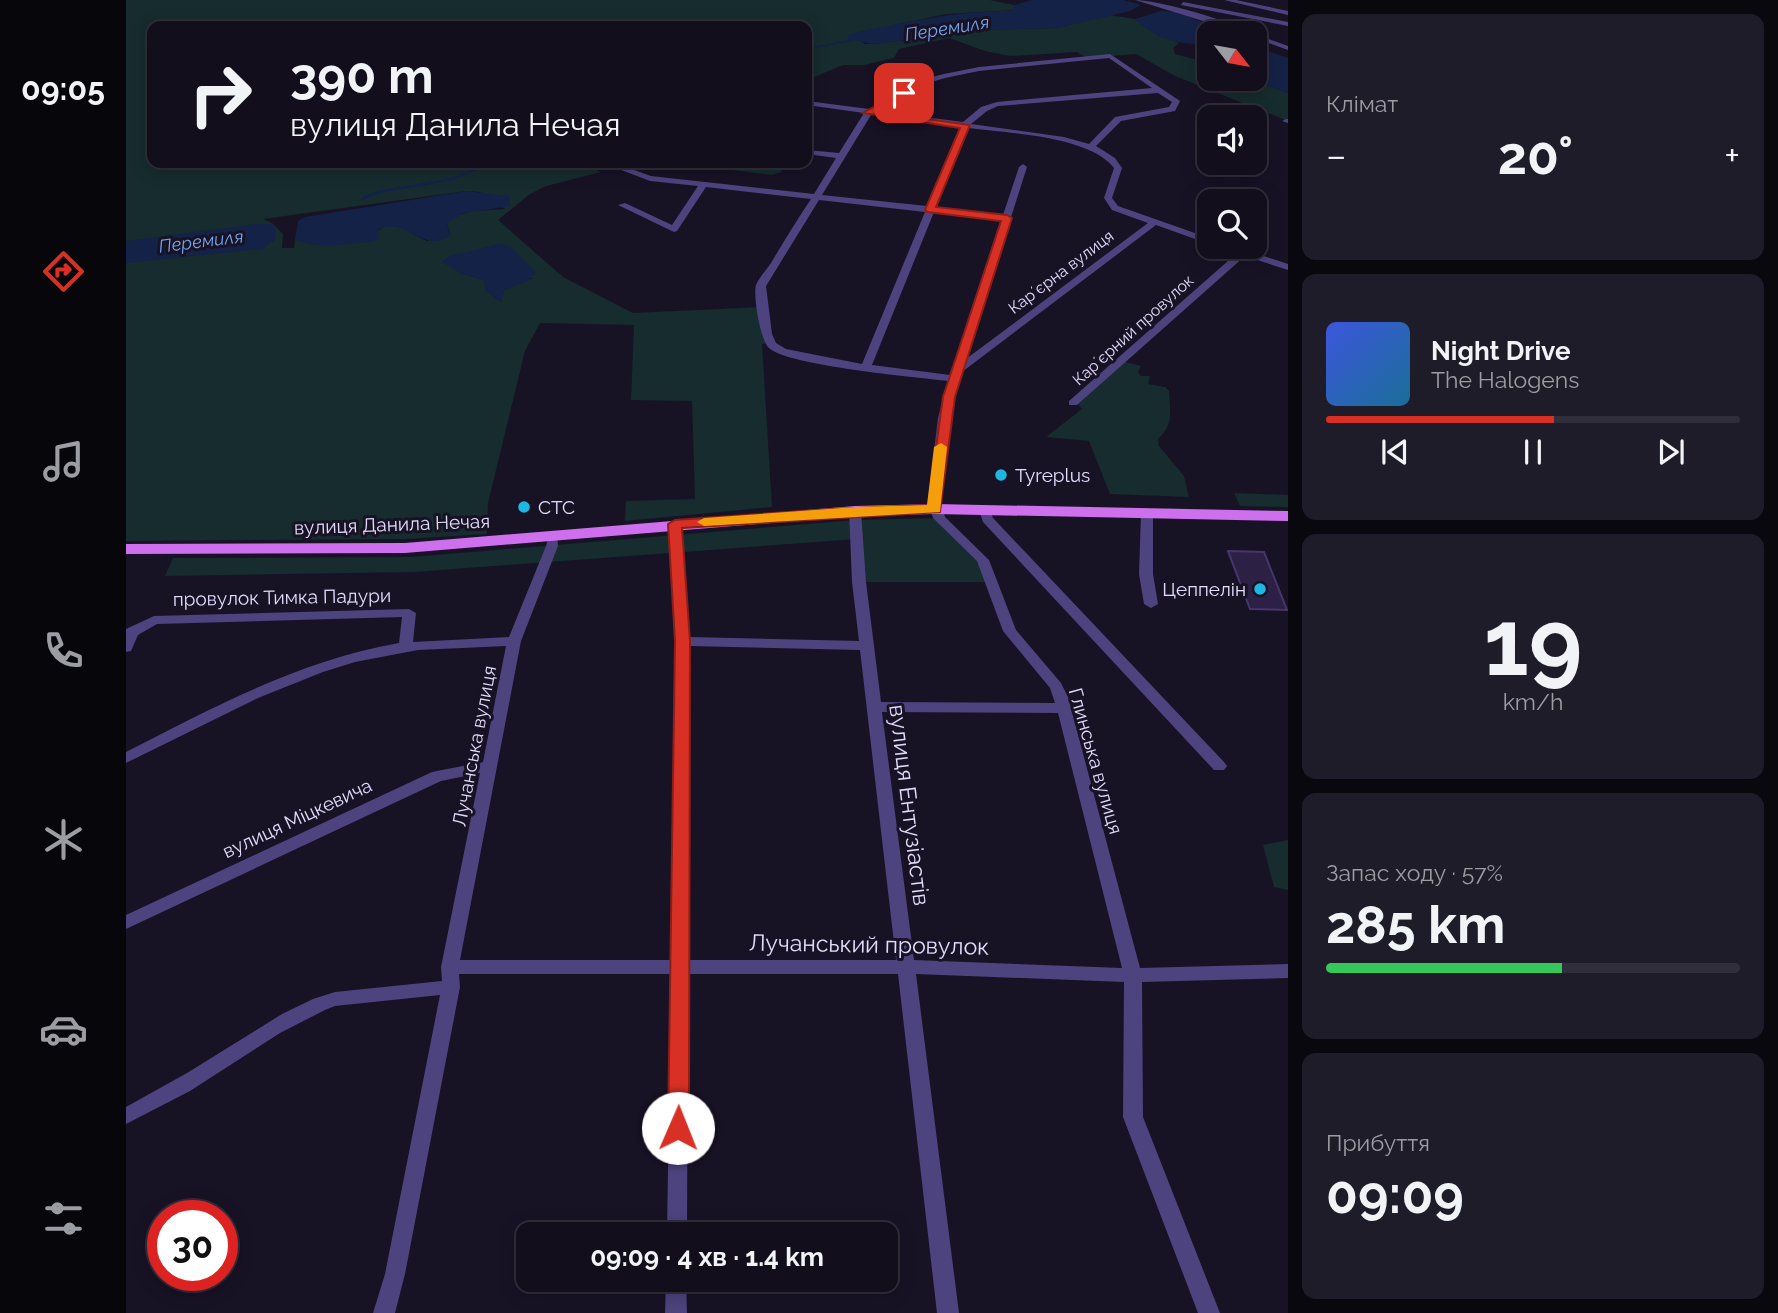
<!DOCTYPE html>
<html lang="uk">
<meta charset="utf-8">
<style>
:root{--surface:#120e1c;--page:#1f1c29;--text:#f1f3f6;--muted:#9c9ca3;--line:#312e3b;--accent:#d93025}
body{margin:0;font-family:Raleway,sans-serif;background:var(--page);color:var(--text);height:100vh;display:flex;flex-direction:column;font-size:26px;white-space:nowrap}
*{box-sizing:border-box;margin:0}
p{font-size:23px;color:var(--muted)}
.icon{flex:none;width:38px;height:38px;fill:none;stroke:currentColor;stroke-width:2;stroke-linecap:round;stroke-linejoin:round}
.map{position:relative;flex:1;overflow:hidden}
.details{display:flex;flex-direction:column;gap:14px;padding:14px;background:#0a080f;width:490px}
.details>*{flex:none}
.guide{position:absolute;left:21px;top:21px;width:665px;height:147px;border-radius:14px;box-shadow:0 4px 18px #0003,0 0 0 2px var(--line);background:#120e1c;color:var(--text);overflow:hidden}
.needle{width:46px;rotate:121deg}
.controls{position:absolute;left:1071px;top:21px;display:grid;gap:14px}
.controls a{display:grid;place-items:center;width:70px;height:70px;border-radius:14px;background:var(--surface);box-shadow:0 4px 18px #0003,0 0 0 2px var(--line);font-size:35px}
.speed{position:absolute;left:21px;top:1200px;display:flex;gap:14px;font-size:35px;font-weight:700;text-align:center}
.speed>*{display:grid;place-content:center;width:91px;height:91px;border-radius:50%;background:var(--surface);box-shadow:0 4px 18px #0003,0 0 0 2px var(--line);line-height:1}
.speed .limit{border:10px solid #d22;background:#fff;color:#111}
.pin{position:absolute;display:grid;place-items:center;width:60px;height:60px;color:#fff;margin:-30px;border-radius:14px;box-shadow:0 4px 10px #0006}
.me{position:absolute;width:77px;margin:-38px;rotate:1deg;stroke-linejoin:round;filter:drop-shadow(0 0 5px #0008)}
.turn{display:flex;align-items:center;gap:24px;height:147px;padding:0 28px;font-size:32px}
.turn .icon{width:91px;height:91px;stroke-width:2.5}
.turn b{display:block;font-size:49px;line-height:60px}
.big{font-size:52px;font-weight:700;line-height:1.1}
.details .tile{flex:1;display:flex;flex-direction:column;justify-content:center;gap:10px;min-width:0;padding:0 24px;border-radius:14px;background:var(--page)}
.details .dial{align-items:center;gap:0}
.dial b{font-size:91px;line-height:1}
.song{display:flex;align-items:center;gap:21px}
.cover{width:84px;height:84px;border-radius:10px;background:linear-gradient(135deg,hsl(230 70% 55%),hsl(200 70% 35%))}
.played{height:7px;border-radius:4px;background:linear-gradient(90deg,var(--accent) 55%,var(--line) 55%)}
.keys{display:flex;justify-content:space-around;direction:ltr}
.heat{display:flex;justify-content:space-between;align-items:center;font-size:38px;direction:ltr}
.charge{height:10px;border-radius:5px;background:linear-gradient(90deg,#34c759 57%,var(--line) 0)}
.trip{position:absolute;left:390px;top:1222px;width:382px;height:70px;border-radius:14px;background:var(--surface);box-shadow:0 4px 18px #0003,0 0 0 2px var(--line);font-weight:700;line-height:70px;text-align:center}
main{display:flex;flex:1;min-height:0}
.tabs{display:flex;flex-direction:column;width:126px;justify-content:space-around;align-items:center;background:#07060b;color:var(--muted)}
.tabs .icon{width:49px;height:49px}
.tabs .selected{color:var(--accent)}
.tabs b{font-size:32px;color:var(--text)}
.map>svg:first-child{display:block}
</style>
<main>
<nav class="tabs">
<b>09:05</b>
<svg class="icon selected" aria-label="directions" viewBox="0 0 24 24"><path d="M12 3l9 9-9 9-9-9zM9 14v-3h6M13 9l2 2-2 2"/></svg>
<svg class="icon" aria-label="music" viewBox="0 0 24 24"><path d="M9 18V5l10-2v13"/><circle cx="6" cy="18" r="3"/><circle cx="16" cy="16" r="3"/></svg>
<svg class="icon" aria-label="phone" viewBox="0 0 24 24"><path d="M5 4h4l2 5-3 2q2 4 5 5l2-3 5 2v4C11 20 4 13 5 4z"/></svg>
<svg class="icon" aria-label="climate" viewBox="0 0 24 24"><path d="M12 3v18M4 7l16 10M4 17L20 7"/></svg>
<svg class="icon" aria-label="car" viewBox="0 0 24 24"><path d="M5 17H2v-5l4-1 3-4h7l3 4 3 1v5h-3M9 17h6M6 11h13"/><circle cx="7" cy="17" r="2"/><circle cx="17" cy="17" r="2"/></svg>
<svg class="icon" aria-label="filters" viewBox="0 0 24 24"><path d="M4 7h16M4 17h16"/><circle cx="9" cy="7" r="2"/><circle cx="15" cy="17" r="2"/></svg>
</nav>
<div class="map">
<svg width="1162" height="1313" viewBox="0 0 1162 1313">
<rect width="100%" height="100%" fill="#181225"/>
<path fill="#162c2e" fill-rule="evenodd" d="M0,0H864L888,5L889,10L820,14L726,34L739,44H747L839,33L844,30L931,28L984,15L1009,19L1032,35L1053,43L1047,48L1049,54L1083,63V79H1125L1162,93V121L1049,76L1010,54L961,58L951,52L884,56L859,51L823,38L773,49L768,58L738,65H717L681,80V26H26V163H452L475,172L420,186L404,194L372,220L437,277L507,313L637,307L645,343L636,344L646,507L499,521L500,501L569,499L566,401L505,400L508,325L414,323L399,351L362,503L361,534L279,539L0,541ZM341,191L354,192L379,209L347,211L330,216L321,223L324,234L301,241C286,236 265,213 251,233C225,242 196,251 169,239L168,248H156L157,234L146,223L137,219ZM334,273L407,278L378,290L375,302L360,291L358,280Z
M550,163H618L653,168L656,172L646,175Z
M999,362L1015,366L1012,372L1015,376H1024L1022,384L1039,387L1043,391C1044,411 1048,425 1032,439L1033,446L1058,476L1063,497L984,494L963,441L920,437L956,409L952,404Z
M1108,493L1162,495V507L1114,506Z
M813,518L851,554L865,582H733L731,539L288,572L39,576L47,558L285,557L730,520Z
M1162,840V890L1148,887L1137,845Z"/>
<path fill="#152247" d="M906,0H997L1015,5L1004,11L931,28L844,30L839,33L747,44L721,39L723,35L731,32C787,21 829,11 886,11L888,5Z
M1035,11L1049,12L1107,33H1083V43C1055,47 1029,38 1009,19Z
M1129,47L1162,58V93L1125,79H1129Z
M341,191L382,196L385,206L338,213L321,223L324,236C297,254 280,217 253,229L252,239L248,241C224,244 192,250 169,239L172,221L179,217Z
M130,224H146L150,228L149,240L136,249L0,263V241Z
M373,244L384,246L410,272L402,281L378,290L375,302L360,291L358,280L334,273L316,262L323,256Z"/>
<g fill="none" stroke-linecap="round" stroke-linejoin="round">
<path stroke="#152247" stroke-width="2" d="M681,49L727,40"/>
<path stroke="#152247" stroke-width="2.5" d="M236,199L252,192L327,179L363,163"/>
</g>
<path fill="#2c2144" stroke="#47356d" stroke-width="2" d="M1102,551L1138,552L1161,610L1124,609Z"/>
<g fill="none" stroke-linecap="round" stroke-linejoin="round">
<path fill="#4d437e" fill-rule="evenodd" d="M1009,0C1033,0 1104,21 1126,33H1116Z
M1098,0H1110L1162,11V15Z
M1057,2L1162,22V26L1055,5Z
M1129,34L1162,46V50L1129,38Z
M984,54L1054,101L1049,111L995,121L970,146L989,158L996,168L986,198L992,206L1083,238V244L1030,225L836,372L824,418L814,500L819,517L863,560L890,630L935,683L942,697L1014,968L1162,964V978L1016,982L1017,1117L1094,1313H1072L997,1117L998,982L790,974L833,1313H811L772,974H562L561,1234H541L545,974H333L334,987L279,1274L269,1313H247L259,1274L314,995L209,1006L199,1010L154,1033L64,1091L0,1124V1107L61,1073L156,1014L187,999L209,992L316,981L315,967L354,773L315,781L0,929V915L306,772L357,762L380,646L292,650L229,662L197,672L132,698L0,763V752C88,707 175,660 273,643L276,617L31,624L12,635L5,651L0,652V629L28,616L283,609L290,613L287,642L383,637L420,546L423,534H431L432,546L395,641L334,960H545L550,641L543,524L545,521H553L555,524L564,637L733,641L726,582L723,511L729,507L735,511L740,582L755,702L929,703L924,688L877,631L851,561L807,518L802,500L812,418L822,381C789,377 663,366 643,348C634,340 627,296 630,285C633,278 640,270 645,263C658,241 671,220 685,199L580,187L551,231L548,232L492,205L499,203L546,225L572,186L524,181L490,168L494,165L525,176L688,194L710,158L681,154V150L713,153L738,113L681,105V101L743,109L793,80L818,74L853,67ZM983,58L1026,88L871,102L855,107L837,122L752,111L799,84L819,78L853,71ZM1032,93L1046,102L1043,107L989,117L963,144L938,137L845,124L861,111L872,106ZM745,115L834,127L801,206L696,195ZM842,128C881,133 964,136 988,168L978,198L986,210L1022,223L840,359L901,167L897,164L893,167L877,215L810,207ZM693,200L799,212L736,364L660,349L650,343L646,334L640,286ZM808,212L875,220L824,375L746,365ZM564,646L734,650L770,960H562ZM756,712L932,713L996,968L788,960Z
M1160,119H1162V123L1156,121Z
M1096,247H1110L1162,264V270L1119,256L951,405H943V401L1111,253Z
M859,506L863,507L867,518L1098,762L1101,766L1098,770H1088L857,522L853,510Z
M1021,509L1027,513V574L1032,604L1025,608L1018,604L1013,574L1015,513Z
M540,1279H560L561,1313H539Z"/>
<path fill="#ce6fed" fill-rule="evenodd" d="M809,504L1162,511V521L809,514L729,516L279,553L0,554V544L279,543L729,506Z"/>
</g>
<path fill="#d93025" stroke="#8d1f18" stroke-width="2" d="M778,90L783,93L781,94L751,112L844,125L810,207L881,215L886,218L829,397L814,512L556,528L564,641L563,1128L560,1134L552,1137L545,1134L542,1128L549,641L542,524L549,520L705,509L802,505L817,397L875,221L801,212L799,210L834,128L737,113Z"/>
<path fill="#f59e0b" d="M815,443L821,447L814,512L578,526L571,522L578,518L729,507L801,505L808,447Z"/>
<g fill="#1eb7e4" stroke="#181225" stroke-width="2.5">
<circle cx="875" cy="475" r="7"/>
<circle cx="398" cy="507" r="7"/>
<circle cx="1134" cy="589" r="7"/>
</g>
<g text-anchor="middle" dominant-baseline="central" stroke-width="6" stroke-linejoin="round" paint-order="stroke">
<g font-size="16" fill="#e2dbfb" stroke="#181225">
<text transform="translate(935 272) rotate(-37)">Карʼєрна вулиця</text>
<text transform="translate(1007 330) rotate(-42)">Карʼєрний провулок</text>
</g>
<g font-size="18" font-style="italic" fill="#75a7ee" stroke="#181225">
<text transform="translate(821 28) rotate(-9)">Перемиля</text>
<text transform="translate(75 241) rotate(-7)">Перемиля</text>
</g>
<g font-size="19" fill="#e2dbfb" stroke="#181225" text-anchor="start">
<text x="889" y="475">Tyreplus</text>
<text x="412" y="507">СТС</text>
<text x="1120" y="589" text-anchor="end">Цеппелін</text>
</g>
<g font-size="19" fill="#e2dbfb" stroke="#181225">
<text transform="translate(266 524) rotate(-2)">вулиця Данила Нечая</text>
<text transform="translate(156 597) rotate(-1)">провулок Тимка Падури</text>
<text transform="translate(348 746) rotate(-79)">Лучанська вулиця</text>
<text transform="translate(970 761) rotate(74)">Глинська вулиця</text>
<text transform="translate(171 818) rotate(-25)">вулиця Міцкевича</text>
</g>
<g font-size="23" fill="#e2dbfb" stroke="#181225">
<text transform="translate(784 805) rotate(83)">вулиця Ентузіастів</text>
<text transform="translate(743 944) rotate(1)">Лучанський провулок</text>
</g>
</g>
</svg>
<div class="controls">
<a><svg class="needle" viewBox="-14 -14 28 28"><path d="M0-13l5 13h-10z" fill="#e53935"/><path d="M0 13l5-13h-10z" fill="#9c9ca3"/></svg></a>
<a><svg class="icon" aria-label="sound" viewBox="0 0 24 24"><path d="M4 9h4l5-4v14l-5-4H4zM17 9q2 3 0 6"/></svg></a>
<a><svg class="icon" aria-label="search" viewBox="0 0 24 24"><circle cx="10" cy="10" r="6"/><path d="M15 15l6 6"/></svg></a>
</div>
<div class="speed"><div class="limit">30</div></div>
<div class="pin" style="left:778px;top:93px;background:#d93025"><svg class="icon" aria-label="arrive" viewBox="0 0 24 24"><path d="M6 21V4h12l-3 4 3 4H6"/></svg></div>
<svg class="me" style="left:552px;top:1128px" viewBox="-20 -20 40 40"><circle r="19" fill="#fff"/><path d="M0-13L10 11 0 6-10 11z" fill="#d93025"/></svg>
<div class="trip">09:09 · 4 хв · 1.4 km</div>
<div class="guide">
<div class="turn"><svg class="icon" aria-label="right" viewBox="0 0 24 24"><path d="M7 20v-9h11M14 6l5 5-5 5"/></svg><div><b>390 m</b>вулиця Данила Нечая</div></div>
</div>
</div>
<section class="details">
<div class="tile"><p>Клімат</p>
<div class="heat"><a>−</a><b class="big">20°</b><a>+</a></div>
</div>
<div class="tile">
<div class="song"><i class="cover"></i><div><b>Night Drive</b><p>The Halogens</p></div></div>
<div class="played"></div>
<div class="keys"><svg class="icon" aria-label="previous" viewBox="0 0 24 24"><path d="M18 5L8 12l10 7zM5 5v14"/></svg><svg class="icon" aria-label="pause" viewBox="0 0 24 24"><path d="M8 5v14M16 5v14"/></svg><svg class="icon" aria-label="next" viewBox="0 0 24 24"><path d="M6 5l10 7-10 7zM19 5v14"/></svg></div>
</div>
<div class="tile dial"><b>19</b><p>km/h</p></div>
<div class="tile"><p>Запас ходу · 57%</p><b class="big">285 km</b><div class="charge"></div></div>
<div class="tile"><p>Прибуття</p><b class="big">09:09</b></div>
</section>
</main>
